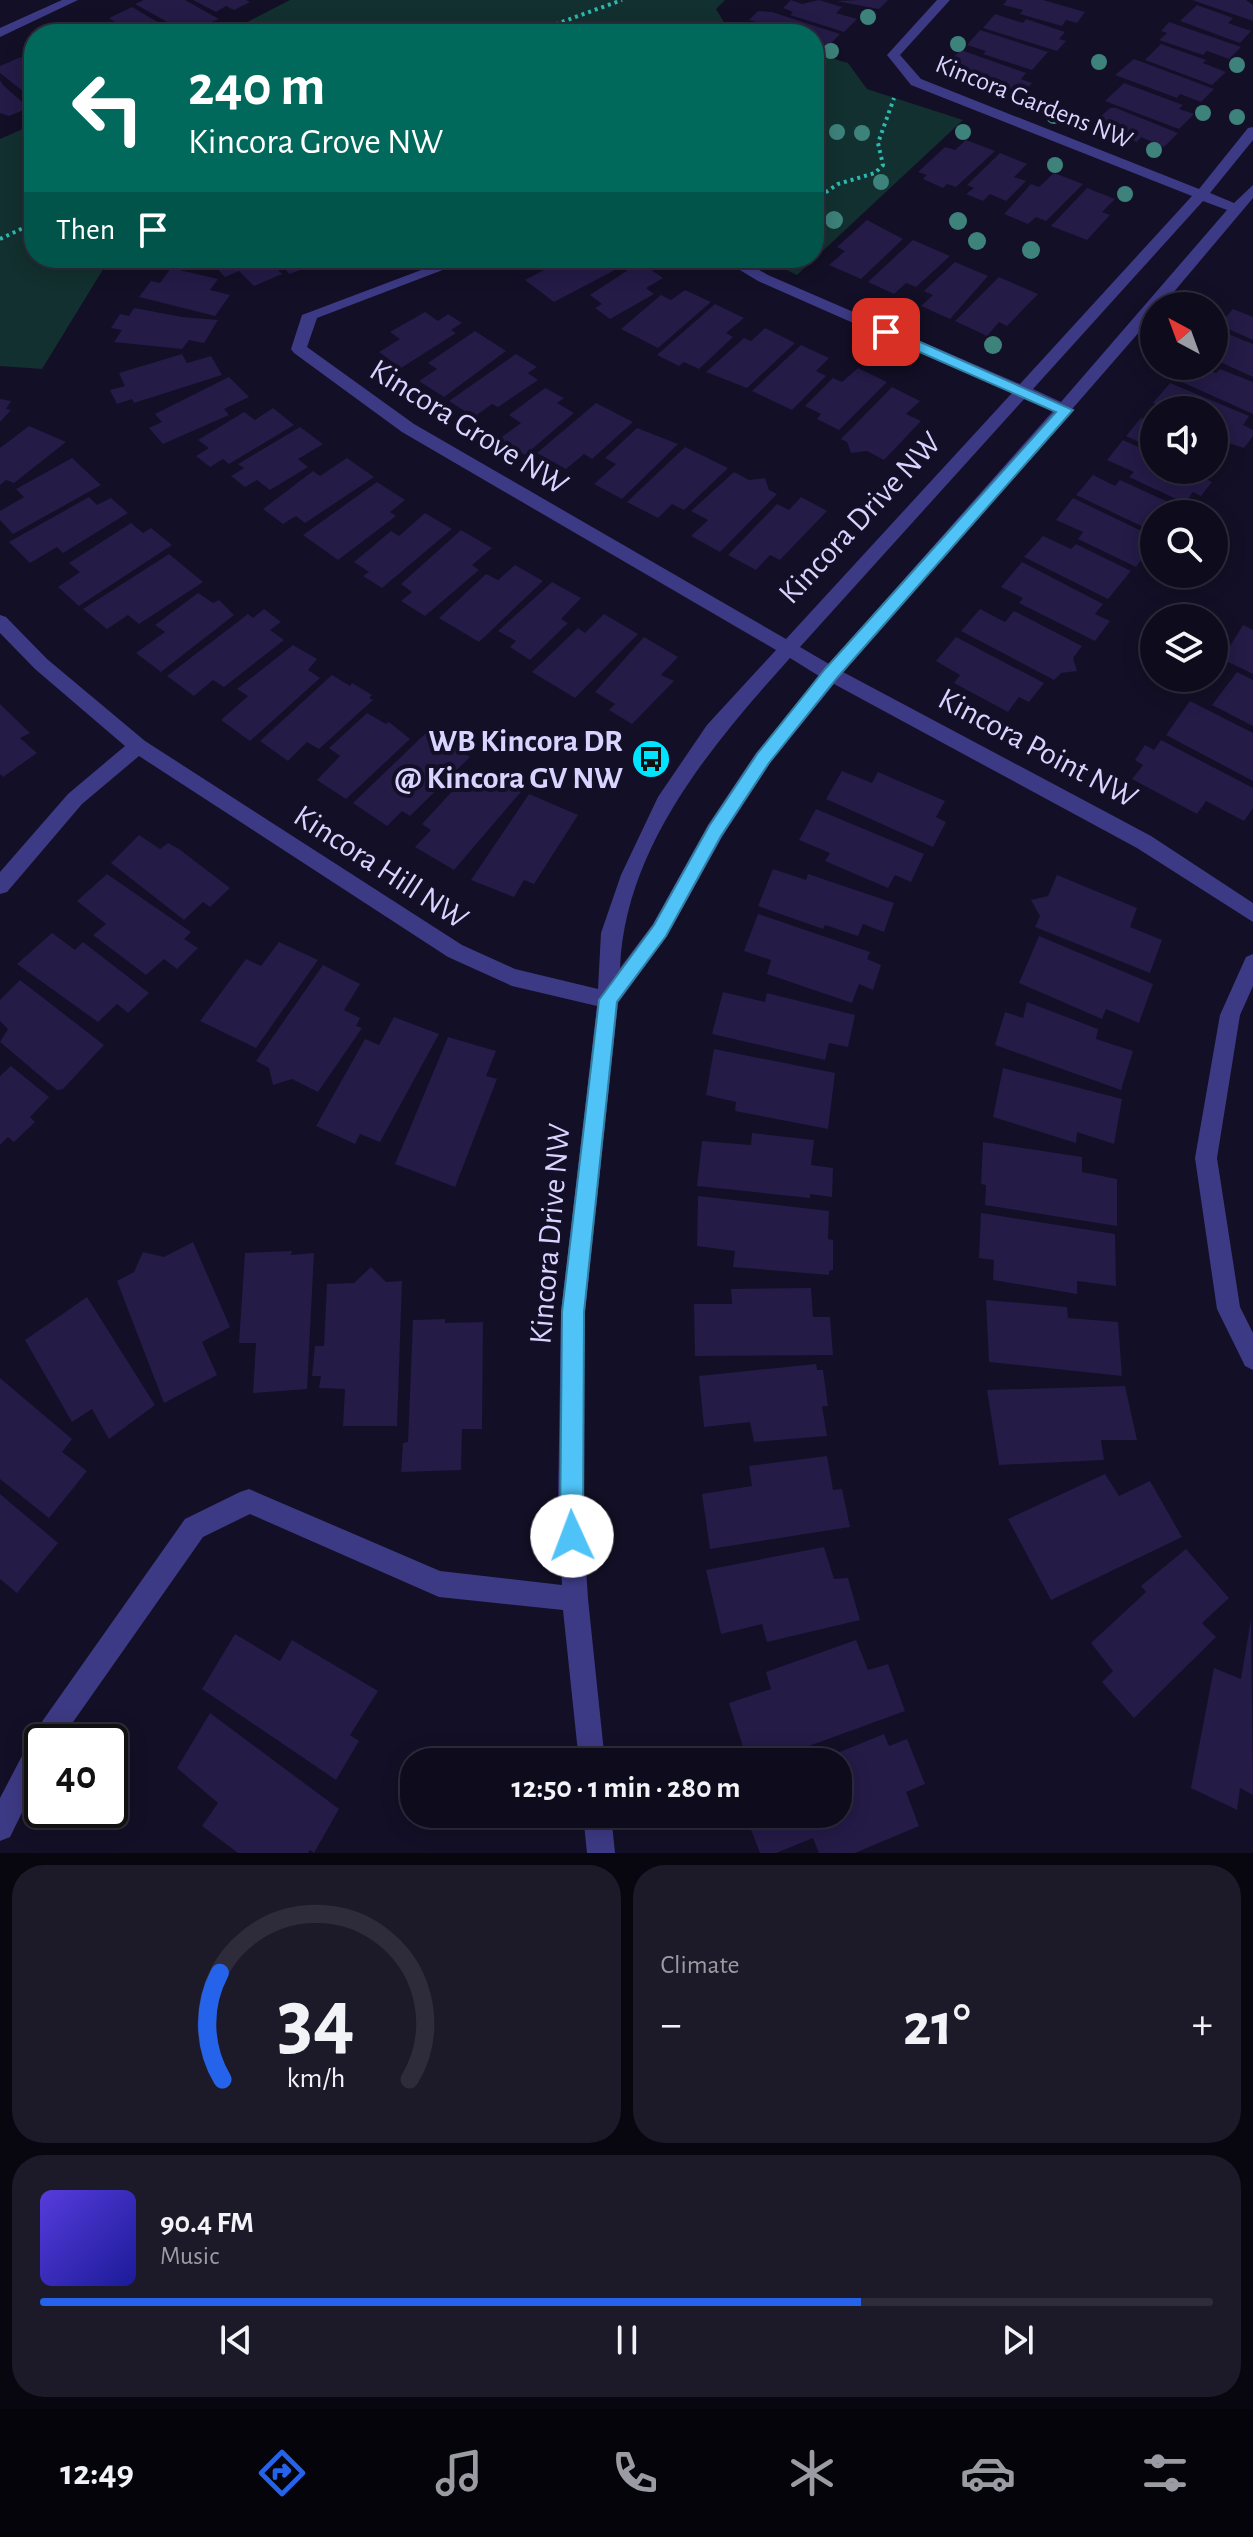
<!DOCTYPE html>
<meta charset="utf-8">
<style>
:root{--surface:#0e0b1c;--page:#1c1929;--text:#f1f3f6;--muted:#9b9ba3;--line:#2e2b3b;--accent:#2563eb}
body{margin:0;font-family:"Alegreya Sans",sans-serif;background:var(--page);color:var(--text);height:100vh;display:flex;flex-direction:column;font-size:30px;white-space:nowrap}
*{box-sizing:border-box;margin:0}
p{font-size:26px;color:var(--muted)}
.icon{flex:none;width:44px;height:44px;fill:none;stroke:currentColor;stroke-width:2;stroke-linecap:round;stroke-linejoin:round}
.map{position:relative;height:1853px;overflow:hidden}
.side{display:flex;flex-direction:column;gap:12px;padding:12px;background:#08060f;flex:1}
.side>*{flex:none}
.guide{position:absolute;left:24px;top:24px;width:800px;height:244px;border-radius:32px;box-shadow:0 4px 20px #0003,0 0 0 2px var(--line);background:#00695c;color:#fff;overflow:hidden}
.needle{width:52px;rotate:319deg}
.fabs{position:absolute;left:1140px;top:292px;display:grid;gap:16px}
.fabs a{display:grid;place-items:center;width:88px;height:88px;border-radius:50%;background:var(--surface);box-shadow:0 4px 20px #0003,0 0 0 2px var(--line);font-size:40px}
.speed{position:absolute;left:24px;top:1724px;display:flex;gap:16px;font-size:40px;font-weight:700;text-align:center}
.speed>*{display:grid;place-content:center;width:104px;height:104px;border-radius:50%;background:var(--surface);box-shadow:0 4px 20px #0003,0 0 0 2px var(--line);line-height:1}
.speed .limit{border:4px solid #111;border-radius:12px;background:#fff;color:#111}
.pin{position:absolute;display:grid;place-items:center;width:68px;height:68px;color:#fff;margin:-34px;border-radius:16px;box-shadow:0 4px 12px #0006}
.me{position:absolute;width:88px;margin:-44px;rotate:358deg;stroke-linejoin:round;filter:drop-shadow(0 0 6px #0008)}
.turn{display:flex;align-items:center;gap:28px;height:168px;padding:0 32px;font-size:36px}
.turn .icon{width:104px;height:104px;stroke-width:2.5}
.turn b{display:block;font-size:56px;line-height:68px}
.then{display:flex;align-items:center;height:76px;padding:0 32px;background:#0003;gap:16px;font-size:30px}
.big{font-size:60px;font-weight:700;line-height:1.1}
.side .card{flex:1;display:flex;flex-direction:column;justify-content:center;gap:12px;min-width:0;padding:0 28px;border-radius:32px;background:var(--page)}
.side .dial{align-items:center;gap:0}
.dial svg{height:208px;overflow:visible;fill:none;stroke:var(--line);stroke-width:7;stroke-linecap:round;text-anchor:middle}
.dial text{fill:var(--text);stroke:none}
.song{display:flex;align-items:center;gap:24px}
.cover{width:96px;height:96px;border-radius:12px;background:linear-gradient(135deg,hsl(250 70% 55%),hsl(240 70% 35%))}
.played{height:8px;border-radius:4px;background:linear-gradient(90deg,var(--accent) 70%,var(--line) 70%)}
.keys{display:flex;justify-content:space-around;direction:ltr}
.heat{display:flex;justify-content:space-between;align-items:center;font-size:44px;direction:ltr}
.side .tiles{flex:1;display:grid;gap:12px;grid-template-columns:1fr 1fr}
.card:last-child{grid-column:span 2}
.trip{position:absolute;left:400px;top:1748px;width:452px;height:80px;border-radius:32px;background:var(--surface);box-shadow:0 4px 20px #0003,0 0 0 2px var(--line);font-weight:700;line-height:80px;text-align:center}
.menu{display:flex;height:128px;justify-content:space-around;align-items:center;background:#06040b;color:var(--muted)}
.menu .icon{width:56px;height:56px}
.menu .active{color:var(--accent)}
.menu b{font-size:36px;color:var(--text)}
.map>svg:first-child{display:block}
</style>
<div class="map">
<svg width="1253" height="1853" viewBox="0 0 1253 1853">
<rect width="100%" height="100%" fill="#130f26"/>
<path fill="#12302f" d="M290,0H725L716,9L727,27L750,34H224Z
M814,53L848,63L867,89L963,120L797,275L761,258H814Z
M34,124V258H110L42,369L0,366V139Z"/>
<path fill="#241b47" d="M144,0H185L219,19L185,32L135,4Z
M193,0H246L250,2L234,10L226,6L216,12Z
M791,0L802,4L819,0L842,7L836,13L857,19L844,32L790,15L793,12L783,8Z
M860,0H888L879,9L836,1Z
M1007,0H1043L1085,12L1077,23L1066,20L1062,26L1020,14L1023,10L1003,5Z
M1192,0H1246L1253,5V21Z
M1197,5L1233,18L1228,23L1251,31L1240,43L1180,21Z
M132,7L178,34H125L115,28L121,26L109,18Z
M758,11L772,12L840,34L827,48L814,44V34H762L755,28L760,23L749,20Z
M995,14L1023,23L1026,19L1065,32L1059,39L1066,41L1057,51L983,28Z
M1169,22L1241,47L1229,59L1207,51L1203,55L1159,40L1167,33L1161,31Z
M90,23L99,29L105,27L116,34H65Z
M980,30L1048,52L1032,70L983,54L986,51L967,45Z
M1161,44L1206,60L1203,63L1226,72L1212,85L1145,60Z
M961,50L1026,73L1021,79L1032,83L1021,94L946,64Z
M21,57L34,68V100L0,73V66Z
M1134,59L1214,89L1201,102L1180,94L1177,98L1115,75Z
M0,80L3,85L29,108L9,116L0,113Z
M1124,83L1183,105L1179,109L1194,114L1179,129L1105,101Z
M1110,108H1116L1178,133L1164,147L1141,137L1137,142L1098,126L1105,119L1100,117Z
M966,140L995,151L956,187L947,184L943,188L923,179L927,175L918,172L945,147L955,150Z
M1000,153L1027,164L1014,177L1026,181L1006,201L990,194L983,201L966,194L974,188L967,185Z
M1054,173L1083,184L1046,221L1036,217L1028,224L1004,214L1031,184L1039,187Z
M1087,188L1115,199L1102,212L1110,215L1087,240L1051,226Z
M867,220L903,239L861,279L829,265L845,251L837,247Z
M913,240L950,256L916,287L906,283L894,294L868,282Z
M207,258H266L282,274L254,286L239,271L225,277Z
M277,258H317L321,263L289,274Z
M567,258H625L630,262L554,302L525,280Z
M640,262L663,278L646,288L654,294L610,319L595,308L602,304L590,295Z
M955,262L988,276L950,319L921,306L933,295L924,291Z
M171,268L218,279L210,290L230,295L215,316L139,297L151,281L160,283Z
M999,277L1038,294L1007,326L999,322L987,336L955,321Z
M685,290L711,302L658,348L621,329L661,295L671,300Z
M715,304L744,318L726,333L733,337L699,369L684,362L679,366L657,355Z
M134,308L182,317L218,320L204,343L189,340L182,349L114,342L122,330L111,328L120,314L129,316Z
M1233,309L1253,317V340L1219,325Z
M425,312L438,321L448,314L462,323L451,330L456,333L401,368L379,352L400,339L390,332Z
M765,328L795,343L747,388L706,372L744,338L751,341Z
M1216,329L1253,344V377L1220,362L1225,357L1214,352Z
M475,331L506,351L444,397L419,381L437,369L428,363Z
M801,345L829,358L816,371L826,376L792,410L752,391Z
M182,354L187,363L211,356L222,375L134,403L132,399L117,404L110,390L125,386L119,373Z
M516,354L537,367L528,373L538,380L498,407L492,404L474,417L449,401Z
M1186,366H1199L1216,373L1220,369L1253,382V414L1175,379Z
M858,368L887,382L839,430L817,419L821,414L805,406L833,378L842,382Z
M229,377L249,397L224,409L229,415L163,444L149,428L162,422L155,414Z
M1170,383L1249,416L1243,425L1253,430V436L1244,448L1225,442L1214,437V410H1169L1153,403Z
M892,387L920,401L906,414L921,421L884,460L867,451L851,453L847,442L841,439Z
M545,388L564,398L557,403L574,413L525,455L499,439L521,423L509,415Z
M0,399L11,401L6,409L11,410L0,422Z
M596,403L633,422L592,459L584,454L566,469L537,453Z
M273,408L294,425L229,464L223,459L210,467L196,456L209,448L198,440L244,412L255,420Z
M1141,418L1154,423V449L1126,436Z
M29,426L66,442L14,483L6,480L0,485V448Z
M300,427L323,444L298,459L308,467L270,490L257,480L245,487L231,476L244,468L238,464Z
M637,428L678,444L622,499L594,484L616,464L605,458Z
M1123,440L1154,454V470H1189L1212,482L1201,496L1193,492L1185,503L1129,477L1134,472L1107,460Z
M685,447L728,468L684,510L672,504L658,518L627,502Z
M72,458L101,485L13,534L0,520V511L24,497L16,489Z
M347,458L374,477L305,523L296,516L283,524L263,509L313,471L320,476Z
M734,472L749,480L765,478L769,490L777,494L720,552L691,536L708,520L691,511Z
M1093,475L1115,486L1120,480L1188,511L1154,514V532L1076,495Z
M377,482L405,500L390,512L396,516L338,560L303,535Z
M89,497L97,505L111,498L128,513L63,553L57,547L30,563L9,542Z
M801,497L827,511L780,560L770,555L756,570L728,555L777,504L789,510Z
M1073,498L1154,537L1151,558L1145,555L1136,567L1078,539L1083,532L1056,520Z
M425,513L452,529L382,588L363,576L369,572L354,562L391,531L399,536Z
M131,523L143,533L151,528L172,545L79,606L58,587L80,572L69,563Z
M461,530L492,548L472,565L479,570L425,616L401,601L412,592L401,584Z
M1043,536L1071,549L1076,544L1131,571L1108,599L1024,557Z
M169,554L203,582L139,624L128,615L107,629L83,609Z
M1022,562L1103,604L1095,614L1110,621L1095,641L1019,603L1023,598L1001,587Z
M515,565L543,581L479,642L439,618L486,574L498,580Z
M552,582L581,598L561,619L568,623L530,660L510,647L516,641L498,631Z
M198,593L213,603L219,600L234,615L161,672L136,653L165,632L155,625Z
M264,609L281,622L270,630L284,640L224,687L213,680L194,696L167,676L248,614L253,618Z
M980,609L1005,622L1014,611L1082,646L1073,658L1077,671L1061,673L1054,680L961,631Z
M604,614L638,634L575,698L532,672L578,628L585,633Z
M1243,625L1253,630V674L1222,659Z
M644,637L678,657L661,675L674,681L632,724L609,710L615,704L595,692Z
M956,637L1044,683L1029,702L1019,697L1008,712L954,683L960,675L936,661Z
M293,645L317,659L308,670L320,678L250,741L221,720L248,696L237,689Z
M1237,672L1253,680V726L1212,705Z
M332,675L350,686L352,683L372,695L369,698L373,700L319,749L307,742L288,761L260,741Z
M1190,701L1253,733V781L1166,735Z
M0,704L30,733L20,738L37,753L3,777L0,774Z
M367,713L386,724L389,722L410,739L346,799L317,780L340,756L329,748Z
M428,731L470,757L410,816L402,811L387,826L353,803Z
M1161,740L1253,788V808L1244,821L1206,801L1197,814L1132,779L1143,765L1135,760L1145,745L1154,750Z
M496,771L525,787L454,870L415,847L431,830L422,824L470,772L487,781Z
M842,771L872,783L878,772L945,801L936,817L946,822L933,847L826,799Z
M529,794L578,815L534,884L524,880L514,897L471,880Z
M816,809L924,854L911,882L895,875L888,888L825,861L830,853L799,840Z
M139,835L160,849L168,843L179,849L230,888L210,907L203,902L184,920L111,863Z
M773,869L806,880L808,874L894,903L884,932L863,924L858,936L825,925L823,929L758,906Z
M107,874L191,932L184,939L198,948L177,969L164,959L146,975L93,935L106,924L77,901Z
M1057,875L1137,908L1130,927L1162,940L1150,973L1035,927L1040,916L1031,900L1048,896Z
M758,914L870,952L867,959L881,965L873,990L859,984L852,1003L767,974L771,960L744,951Z
M52,933L75,950L83,942L149,993L128,1013L117,1004L98,1022L17,964Z
M1039,936L1153,984L1139,1023L1106,1009L1102,1019L1019,983Z
M279,942L318,960L256,1048L200,1021L246,959L261,966Z
M323,965L360,984L344,1010L360,1018L356,1026L362,1028L318,1092L292,1079L273,1085L269,1068L256,1061Z
M20,980L104,1045L63,1089L57,1090L0,1042L8,1029L0,1021V1000Z
M723,992L765,1002L767,993L855,1015L848,1047L829,1043L825,1060L712,1034Z
M1027,1002L1098,1029L1096,1039L1133,1051L1121,1090L995,1045L1005,1012L1023,1018Z
M394,1017L439,1034L380,1142L360,1134L355,1144L316,1126L365,1039L379,1045Z
M448,1037L496,1051L486,1076L497,1079L455,1187L395,1164Z
M714,1049L835,1073L828,1129L735,1111L736,1102L706,1095Z
M11,1066L49,1097L30,1117L35,1122L14,1142L8,1137L0,1145V1076Z
M1003,1068L1122,1099L1114,1144L1077,1132L1076,1143L993,1117Z
M752,1133L814,1140L811,1165L833,1168L832,1197L810,1194V1198L697,1186L702,1141L751,1145Z
M983,1142L1082,1157V1172L1117,1179V1226L985,1205L986,1185L981,1184Z
M698,1196L829,1211L828,1239L833,1240V1270L829,1271V1275L733,1267L735,1251L697,1246Z
M981,1213L1115,1234L1116,1286L1077,1281V1294L993,1280L994,1260L979,1258Z
M193,1242L230,1327L202,1342L217,1375L164,1403L117,1281L134,1272L143,1252L164,1257Z
M292,1251L291,1255L314,1253L307,1389L253,1393L256,1343H239L245,1253Z
M371,1267L386,1282L402,1281L397,1426H343L345,1389L319,1388L321,1376H312L315,1346H324L327,1284L354,1283Z
M811,1288L813,1317H830L833,1355L695,1356L694,1304H732L731,1289Z
M87,1297L155,1405L109,1439L92,1409L72,1422L25,1340Z
M986,1300L1067,1307L1068,1318L1118,1322L1122,1376L989,1362Z
M445,1319V1323L483,1322L482,1429H462L461,1470L401,1472L403,1443L408,1442L413,1320Z
M816,1364L817,1370H823L828,1406H822L827,1436L754,1442L750,1422L704,1427L699,1376Z
M0,1378L72,1439L62,1452L87,1471L49,1518L0,1479Z
M1125,1386L1137,1440H1101L1104,1460L999,1465L987,1390Z
M827,1456L833,1490L842,1489L850,1527L710,1549L702,1494L752,1486L749,1466Z
M1105,1474L1119,1496L1150,1481L1182,1537L1051,1600L1008,1519Z
M0,1494L58,1543L17,1593L0,1579Z
M824,1547L834,1579L848,1578L860,1620L767,1642L762,1624L721,1634L706,1570Z
M1186,1549L1229,1598L1202,1623L1216,1637L1134,1718L1102,1682L1113,1671L1091,1643L1146,1592L1141,1586Z
M1251,1619L1253,1795L1240,1788L1237,1810L1191,1788L1214,1668L1241,1679Z
M235,1634L280,1661L292,1640L378,1691L350,1735L359,1741L336,1780L202,1689Z
M856,1640L868,1670L888,1664L905,1711L765,1762H748L729,1703L771,1689L766,1672Z
M210,1713L339,1809L314,1853L310,1850L308,1853H238L202,1826L218,1803L177,1768Z
M884,1734L889,1746L907,1739L925,1784L906,1792L919,1826L855,1853H819L813,1838L776,1853H760L745,1814H838V1762H815Z"/>
<g fill="none" stroke-linecap="round" stroke-linejoin="round">
<path stroke="#2fb8b0" stroke-width="4" stroke-dasharray="3 4" stroke-linecap="butt" d="M563,24L594,34
M529,34L622,0
M814,200L838,184L875,173L883,165L878,143L894,98
M0,239L34,223"/>
<path fill="#3d3a85" fill-rule="evenodd" d="M62,0H78L0,37V28Z
M937,0H950L900,55L921,79L1199,189L1248,128L1253,127V140L1210,193L1234,203L1253,185V198L1162,306H1154V315L843,672L1151,836L1253,903V922L1137,848L834,684L770,763L722,837L667,936L618,1003L585,1312L582,1505L588,1599L605,1762H579L563,1610L439,1597L250,1514L203,1537L59,1742H42V1772L10,1837L0,1841V1798L34,1733L185,1519L240,1492L249,1489L440,1571L562,1585L558,1505L561,1312L597,1006L512,986L448,957L139,756L82,804L7,892L0,894V872L68,794L125,746L35,669L0,633V615L6,617L47,659L145,741L462,945L515,969L598,989L601,933L621,875L658,797L707,725L776,650L402,432L294,353L291,349L302,315L453,258H474L317,318L307,347L414,424L786,639L1012,393L758,281L720,258H738L768,275L1020,384L1192,196L911,85L887,55ZM1203,201L1227,210L1061,402L1033,389ZM1025,398L1053,411L829,664L800,647ZM790,658L819,676L756,753L708,825L653,924L620,968C625,846 712,745 790,658Z
M1253,954V986L1240,1015L1217,1158L1240,1307L1253,1333V1370L1245,1366L1217,1309L1195,1158L1220,1015L1246,957Z
M583,1814H611L615,1853H587Z"/>
</g>
<g fill="#3d827b">
<circle cx="868" cy="17" r="8"/>
<circle cx="958" cy="44" r="8"/>
<circle cx="831" cy="51" r="8"/>
<circle cx="1099" cy="62" r="8"/>
<circle cx="1237" cy="65" r="8"/>
<circle cx="1203" cy="113" r="8"/>
<circle cx="1054" cy="116" r="8"/>
<circle cx="1237" cy="117" r="8"/>
<circle cx="837" cy="132" r="8"/>
<circle cx="963" cy="132" r="8"/>
<circle cx="862" cy="133" r="8"/>
<circle cx="1154" cy="150" r="8"/>
<circle cx="1055" cy="165" r="8"/>
<circle cx="881" cy="182" r="8"/>
<circle cx="1125" cy="194" r="8"/>
<circle cx="834" cy="220" r="9"/>
<circle cx="958" cy="221" r="9"/>
<circle cx="977" cy="241" r="9"/>
<circle cx="1031" cy="250" r="9"/>
<circle cx="993" cy="345" r="9"/>
</g>
<path fill="#4fc3f7" stroke="#337fa1" stroke-width="2" d="M881,329H891L1073,410L837,678L769,763L721,836L666,936L617,1002L584,1312L583,1536L580,1544L572,1547L564,1544L560,1536L562,1312L599,1000L654,925L709,826L757,754L825,669L1056,412L881,335Z"/>
<defs>
<g id="bus-disc" transform="scale(2)"><circle r="9.5" fill="#00e5ff" stroke="#130f26"/><path d="M-5-6H5V4H4V6H2V4H-2V6H-4V4H-5ZM-3.5-4V0h7V-4ZM-3.5 1.2v1.5H-2V1.2ZM2 1.2v1.5H3.5V1.2Z" fill="#111"/></g>
</defs>
<g fill-rule="evenodd">
<use href="#bus-disc" x="651" y="759"/>
</g>
<g text-anchor="middle" dominant-baseline="central" stroke-width="8" stroke-linejoin="round" paint-order="stroke">
<g font-size="26" fill="#d9d4ff" stroke="#130f26">
<text transform="translate(1034 102) rotate(22)">Kincora Gardens NW</text>
</g>
<g font-size="32" fill="#d9d4ff" stroke="#130f26">
<text transform="translate(469 427) rotate(32)">Kincora Grove NW</text>
<text transform="translate(860 518) rotate(-47)">Kincora Drive NW</text>
<text transform="translate(1038 748) rotate(28)">Kincora Point NW</text>
<text transform="translate(381 867) rotate(33)">Kincora Hill NW</text>
<text transform="translate(550 1234) rotate(-85)">Kincora Drive NW</text>
</g>
<g font-size="32" font-weight="bold" fill="#d9d4ff" stroke="#130f26" text-anchor="end">
<text x="623" y="741">WB Kincora DR<tspan x="623" dy="37">@ Kincora GV NW</tspan></text>
</g>
</g>
</svg>
<div class="fabs">
<a><svg class="needle" viewBox="-14 -14 28 28"><path d="M0-13l5 13h-10z" fill="#e53935"/><path d="M0 13l5-13h-10z" fill="#9b9ba3"/></svg></a>
<a><svg class="icon" aria-label="sound" viewBox="0 0 24 24"><path d="M4 9h4l5-4v14l-5-4H4zM17 9q2 3 0 6"/></svg></a>
<a><svg class="icon" aria-label="search" viewBox="0 0 24 24"><circle cx="10" cy="10" r="6"/><path d="M15 15l6 6"/></svg></a>
<a><svg class="icon" aria-label="layers" viewBox="0 0 24 24"><path d="M12 4l9 5-9 5-9-5zM3 14l9 5 9-5"/></svg></a>
</div>
<div class="speed"><div class="limit">40</div></div>
<div class="pin" style="left:886px;top:332px;background:#d93025"><svg class="icon" aria-label="arrive" viewBox="0 0 24 24"><path d="M6 21V4h12l-3 4 3 4H6"/></svg></div>
<svg class="me" style="left:572px;top:1536px" viewBox="-20 -20 40 40"><circle r="19" fill="#fff"/><path d="M0-13L10 11 0 6-10 11z" fill="#4fc3f7"/></svg>
<div class="trip">12:50 · 1 min · 280 m</div>
<div class="guide">
<div class="turn"><svg class="icon" aria-label="left" viewBox="0 0 24 24"><path d="M17 20v-9H6M10 6l-5 5 5 5"/></svg><div><b>240 m</b>Kincora Grove NW</div></div>
<div class="then">Then<svg class="icon" aria-label="arrive" viewBox="0 0 24 24"><path d="M6 21V4h12l-3 4 3 4H6"/></svg></div>
</div>
</div>
<section class="side">
<div class="tiles">
<div class="card dial"><svg viewBox="0 0 100 80">
<path d="M14 69A42 42 0 1 1 86 69"/>
<path d="M14 69A42 42 0 0 1 13 28" stroke="#2563eb"/>
<text x="50" y="56" font-size="32" font-weight="700">34</text>
<text x="50" y="72" font-size="11">km/h</text>
</svg></div>
<div class="card"><p>Climate</p>
<div class="heat"><a>−</a><b class="big">21°</b><a>+</a></div>
</div>
<div class="card">
<div class="song"><i class="cover"></i><div><b>90.4 FM</b><p>Music</p></div></div>
<div class="played"></div>
<div class="keys"><svg class="icon" aria-label="previous" viewBox="0 0 24 24"><path d="M18 5L8 12l10 7zM5 5v14"/></svg><svg class="icon" aria-label="pause" viewBox="0 0 24 24"><path d="M8 5v14M16 5v14"/></svg><svg class="icon" aria-label="next" viewBox="0 0 24 24"><path d="M6 5l10 7-10 7zM19 5v14"/></svg></div>
</div>
</div>
</section>
<nav class="menu">
<b>12:49</b>
<svg class="icon active" aria-label="directions" viewBox="0 0 24 24"><path d="M12 3l9 9-9 9-9-9zM9 14v-3h6M13 9l2 2-2 2"/></svg>
<svg class="icon" aria-label="music" viewBox="0 0 24 24"><path d="M9 18V5l10-2v13"/><circle cx="6" cy="18" r="3"/><circle cx="16" cy="16" r="3"/></svg>
<svg class="icon" aria-label="phone" viewBox="0 0 24 24"><path d="M5 4h4l2 5-3 2q2 4 5 5l2-3 5 2v4C11 20 4 13 5 4z"/></svg>
<svg class="icon" aria-label="climate" viewBox="0 0 24 24"><path d="M12 3v18M4 7l16 10M4 17L20 7"/></svg>
<svg class="icon" aria-label="car" viewBox="0 0 24 24"><path d="M5 17H2v-5l4-1 3-4h7l3 4 3 1v5h-3M9 17h6M6 11h13"/><circle cx="7" cy="17" r="2"/><circle cx="17" cy="17" r="2"/></svg>
<svg class="icon" aria-label="filters" viewBox="0 0 24 24"><path d="M4 7h16M4 17h16"/><circle cx="9" cy="7" r="2"/><circle cx="15" cy="17" r="2"/></svg>
</nav>
